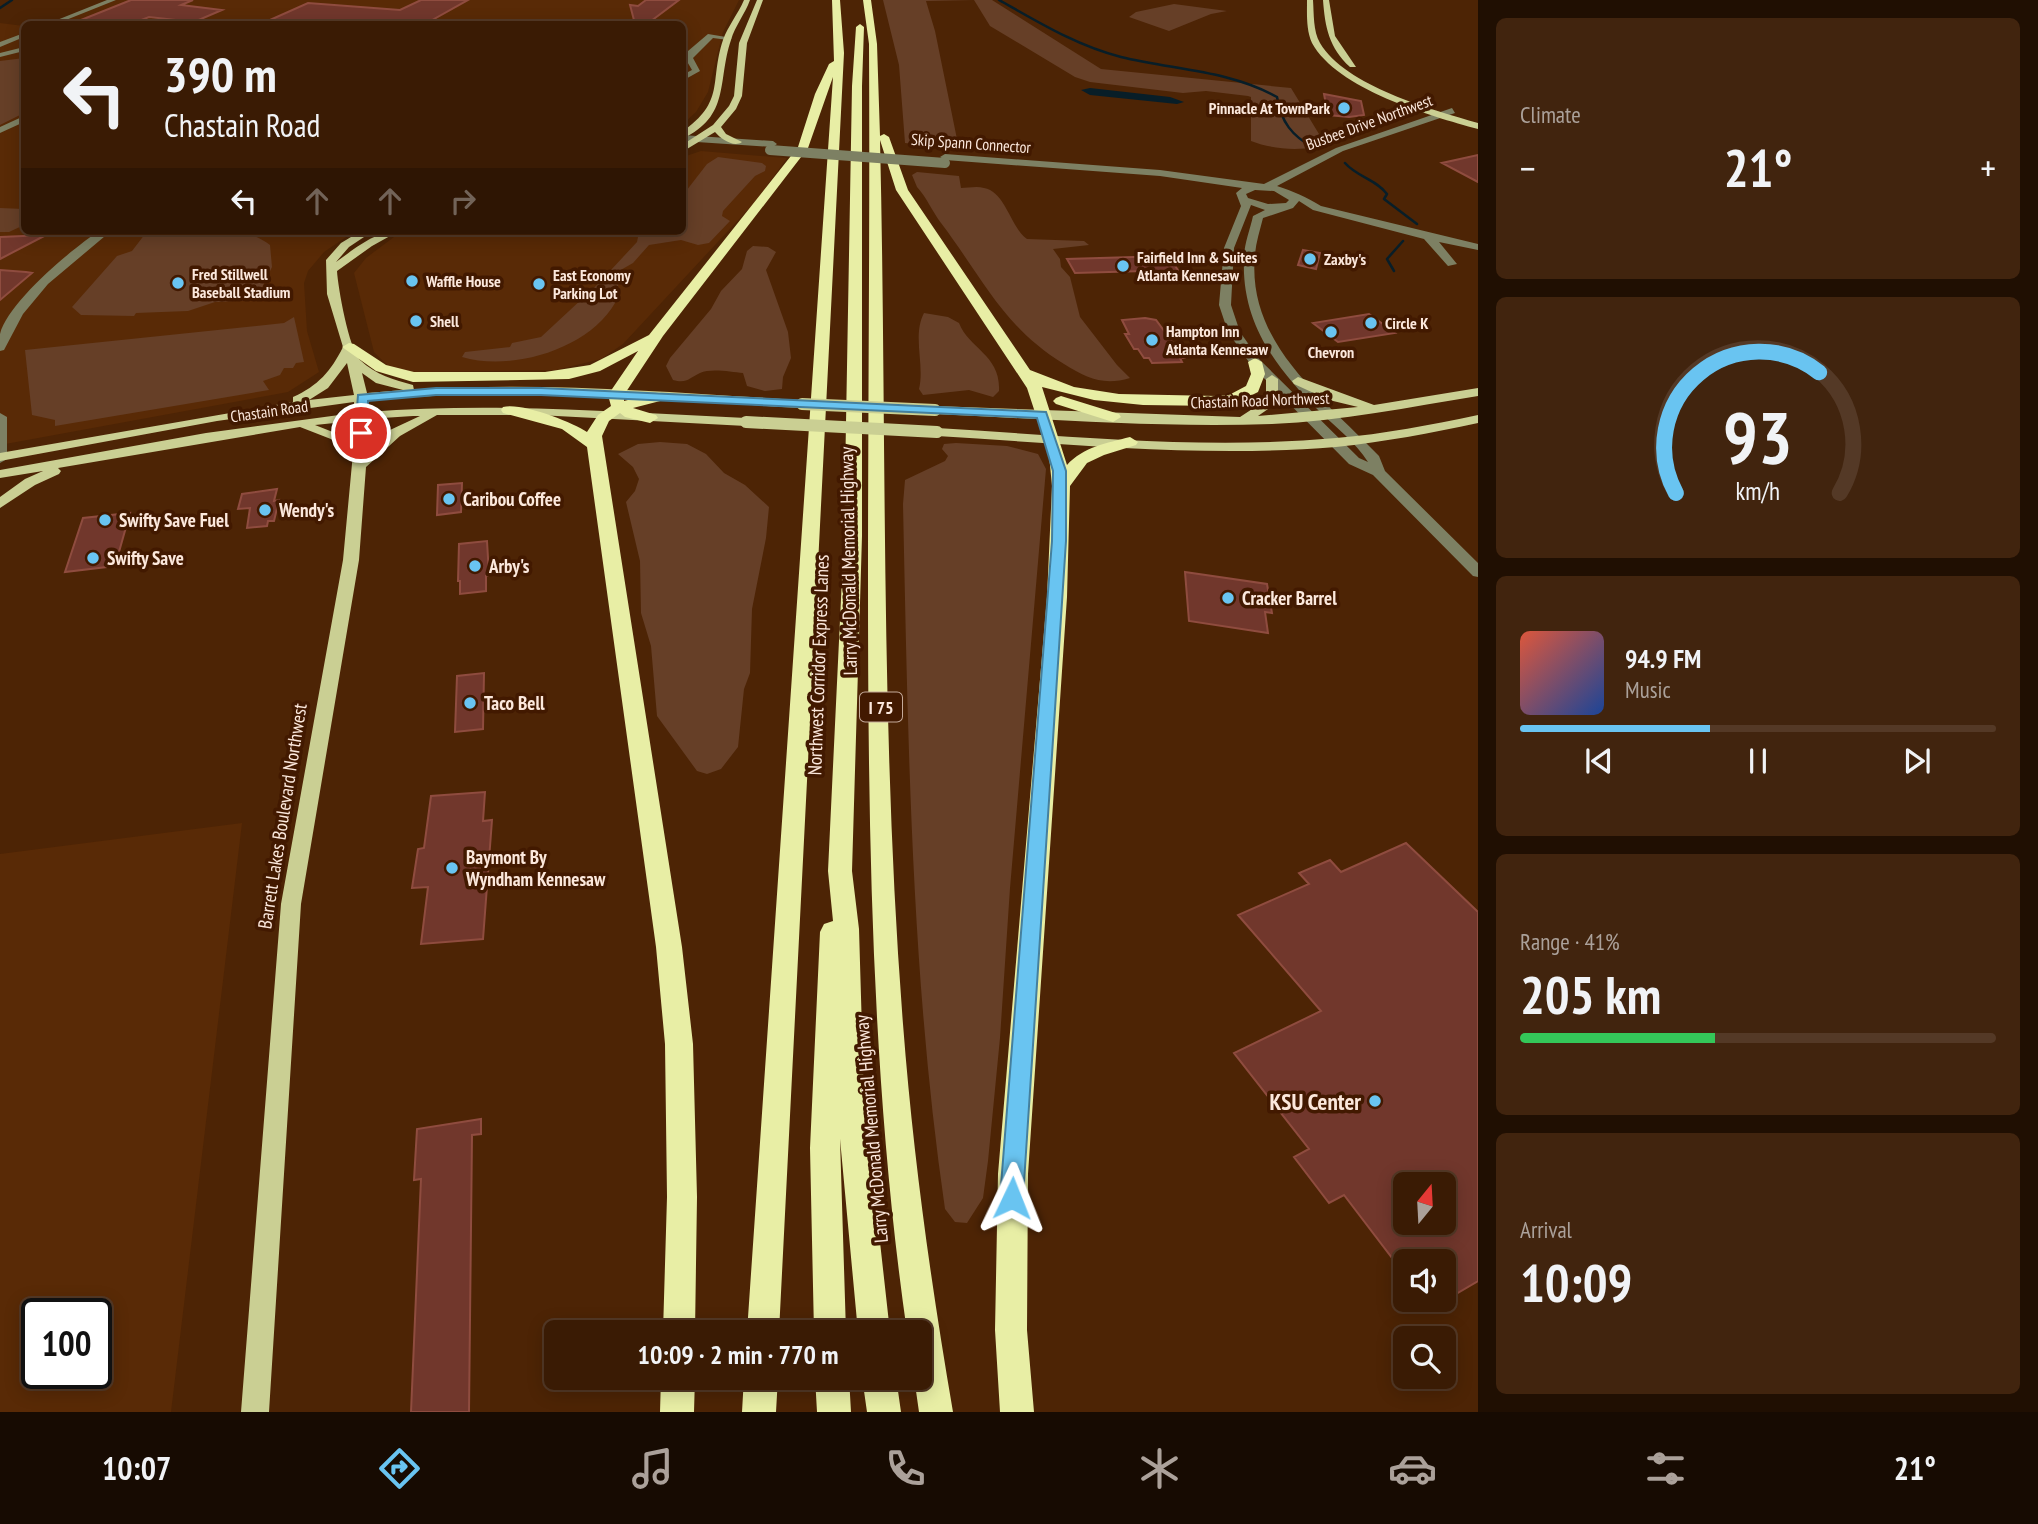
<!DOCTYPE html>
<meta charset="utf-8">
<style>
:root{--surface:#3a1b04;--page:#41240e;--text:#f1f3f6;--muted:#aba19a;--line:#543926;--accent:#69c4f1}
body{margin:0;font-family:"PT Sans Narrow",sans-serif;background:var(--page);color:var(--text);height:100vh;display:flex;flex-direction:column;font-size:26px;white-space:nowrap}
*{box-sizing:border-box;margin:0}
p{font-size:23px;color:var(--muted)}
.icon{flex:none;width:38px;height:38px;fill:none;stroke:currentColor;stroke-width:2;stroke-linecap:round;stroke-linejoin:round}
.map{position:relative;flex:1;overflow:hidden}
.drawer{display:flex;flex-direction:column;gap:18px;padding:18px;background:#200f02;width:560px}
.drawer>*{flex:none}
.top-card{position:absolute;left:21px;top:21px;width:665px;height:214px;border-radius:10px;box-shadow:0 4px 18px #0003,0 0 0 2px var(--line);background:#3a1b04;color:var(--text);overflow:hidden}
.needle{width:46px;rotate:18deg}
.fabs{position:absolute;left:1393px;top:1172px;display:grid;gap:14px}
.fabs a{display:grid;place-items:center;width:63px;height:63px;border-radius:10px;background:var(--surface);box-shadow:0 4px 18px #0003,0 0 0 2px var(--line);font-size:35px}
.speed{position:absolute;left:21px;top:1298px;display:flex;gap:14px;font-size:35px;font-weight:700;text-align:center}
.speed>*{display:grid;place-content:center;width:91px;height:91px;border-radius:50%;background:var(--surface);box-shadow:0 4px 18px #0003,0 0 0 2px var(--line);line-height:1}
.speed .limit{border:4px solid #111;border-radius:10px;background:#fff;color:#111}
.pin{position:absolute;display:grid;place-items:center;width:60px;height:60px;color:#fff;margin:-30px;border:4px solid #fff;border-radius:50%;box-shadow:0 2px 7px #0007}
.me{position:absolute;width:77px;margin:-38px;rotate:2deg;stroke-linejoin:round;filter:drop-shadow(0 0 5px #0008)}
.turn{display:flex;align-items:center;gap:24px;height:147px;padding:0 28px;font-size:32px}
.turn .icon{width:91px;height:91px;stroke-width:2.5}
.turn b{display:block;font-size:49px;line-height:60px}
.lanes{display:flex;align-items:center;height:66px;padding:0 28px;background:#0003;justify-content:center;gap:35px;direction:ltr}
.lanes .off{opacity:.35}
.big{font-size:52px;font-weight:700;line-height:1.1}
.drawer .widget{flex:1;display:flex;flex-direction:column;justify-content:center;gap:10px;min-width:0;padding:0 24px;border-radius:10px;background:var(--page)}
.drawer .dial{align-items:center;gap:0}
.dial svg{height:182px;overflow:visible;fill:none;stroke:var(--line);stroke-width:7;stroke-linecap:round;text-anchor:middle}
.dial text{fill:var(--text);stroke:none}
.song{display:flex;align-items:center;gap:21px}
.cover{width:84px;height:84px;border-radius:10px;background:linear-gradient(135deg,hsl(10 70% 55%),hsl(220 70% 35%))}
.played{height:7px;border-radius:4px;background:linear-gradient(90deg,var(--accent) 40%,var(--line) 40%)}
.keys{display:flex;justify-content:space-around;direction:ltr}
.heat{display:flex;justify-content:space-between;align-items:center;font-size:38px;direction:ltr}
.charge{height:10px;border-radius:5px;background:linear-gradient(90deg,#34c759 41%,var(--line) 0)}
.trip{position:absolute;left:544px;top:1320px;width:388px;height:70px;border-radius:10px;background:var(--surface);box-shadow:0 4px 18px #0003,0 0 0 2px var(--line);font-weight:700;line-height:70px;text-align:center}
.menu{display:flex;height:112px;justify-content:space-around;align-items:center;background:#170b02;color:var(--muted)}
.menu .icon{width:49px;height:49px}
.menu .active{color:var(--accent)}
.menu b{font-size:32px;color:var(--text)}
main{display:flex;flex:1;min-height:0}
.map>svg:first-child{display:block}
</style>
<main>
<div class="map">
<svg width="1478" height="1412" viewBox="0 0 1478 1412">
<rect width="100%" height="100%" fill="#4d2405"/>
<path fill="#592a06" fill-rule="evenodd" d="M112,0H739L723,32L708,92L696,112L683,124L682,24H50Z
M0,23L24,26V231H355L324,252L308,271L304,283L307,331L319,372L288,392L0,445Z
M701,151L787,158L755,202L623,344L601,359L556,370L414,372L389,367L374,352L354,273L366,258L398,234L407,231H682L683,157Z
M242,823L171,1412H0V854ZM37,1314H96V1374H37Z"/>
<path fill="#663f27" d="M883,0H992L1101,69L1291,88L1319,134L1336,141C1310,152 1277,151 1251,141V97L1248,96L1206,91L1183,93L1090,82L1075,77L990,26L974,0L926,1L935,31L959,149L905,143L899,65Z
M1174,4L1227,11L1211,14L1169,31L1129,17L1136,12Z
M24,58V113L0,125V61Z
M718,157L762,163L766,166L765,171L755,176L723,211L722,216L730,221L709,243L698,245L681,240L649,245L633,263L619,271C618,280 619,295 615,303C589,349 511,372 462,357L465,352L510,347L512,343L541,337L597,285L637,242L638,237L632,236V231H682L683,195L707,164Z
M917,172L959,176L961,188C968,188 977,186 984,188C1006,192 1010,227 1027,239L1084,241L1089,245L1053,249L1060,259L1061,267L1070,277L1080,317L1117,365L1130,378C1103,386 1087,378 1064,364C1003,327 982,277 941,223C932,211 927,198 917,187L912,175Z
M0,208L24,209V225L9,232H0Z
M172,231C204,231 244,224 270,245L272,267L256,300L215,302L188,311L136,313L134,316L81,315L72,307L117,256L132,251L145,234Z
M753,246L768,247L776,252L766,270L788,332L791,358L783,377L782,389L765,391L747,386L743,373C731,372 711,368 700,373C689,378 687,384 673,380L666,366L670,358L711,309L721,291L742,269L747,251Z
M924,313L948,317L959,323C969,349 1001,355 999,391L993,397L969,390L923,395L919,389C925,365 912,336 924,313Z
M294,317L304,362L296,363L293,368H284L280,375L263,381L269,390L55,426V420L32,415L25,350L284,323Z
M660,442L687,444L706,454L724,473L745,485L769,507L766,538L752,609L750,673L744,689L738,747L721,769L707,774L697,771L657,716L651,646L641,613L640,561L626,502L635,491L639,479L633,467L618,454L638,444Z
M956,443L1007,446L1038,454L1046,469L1010,888L1000,1038L988,1161L983,1198L967,1223L955,1222L945,1209C911,976 908,739 903,504L905,480L945,461L948,456L942,449L944,444Z"/>
<path fill="#081e28" d="M1090,88L1170,97L1184,102L1177,104L1090,95L1081,90Z"/>
<g fill="none" stroke-linecap="round" stroke-linejoin="round">
<path stroke="#081e28" stroke-width="2.5" d="M999,0C1038,22 1077,46 1121,57C1174,70 1228,70 1277,97C1281,122 1292,136 1314,148
M0,8L12,0
M1345,163C1357,177 1376,179 1387,194L1384,199L1417,224
M1394,271L1387,259L1403,241"/>
</g>
<path fill="#71372c" stroke="#8f4c3f" stroke-width="2" fill-rule="evenodd" d="M131,0H193L181,5L222,10L194,22L149,17L131,24H71Z
M421,0H468L425,24H261L308,3L400,10Z
M646,0H679L647,24H635L630,5L638,6Z
M1324,94L1361,101L1364,115L1349,117L1328,115Z
M1478,155V182L1442,163Z
M46,235L0,259V237Z
M1303,250L1320,253L1316,269L1298,265Z
M1168,256L1178,270L1075,273L1067,259Z
M0,270L26,272L32,273L0,300Z
M1369,314L1395,333L1338,342L1313,323Z
M1145,318L1156,320L1184,358H1180L1182,362L1152,363L1149,358H1144L1138,349H1134L1125,334H1129L1122,320Z
M462,483L461,512L437,515L438,485Z
M277,489L274,501L279,500L274,521H268L267,526L247,528L250,508L238,509L242,494Z
M130,513L115,566L65,572L83,518Z
M487,541L489,575L486,576V591L460,594V581H458L459,544Z
M1185,572L1267,584L1272,613L1265,612L1268,633L1189,621Z
M484,673L483,729L455,732L457,676Z
M485,792L483,821L492,820L483,939L421,944L428,887L412,888L418,849L424,848L431,796Z
M1406,843L1478,912V1281L1444,1301V1262H1405V1275L1344,1195L1329,1203L1294,1157L1309,1149L1234,1053L1321,1011L1238,915L1309,884L1299,873L1330,860L1341,872ZM1405,1185H1444V1223H1405Z
M481,1119V1134L472,1135L469,1412H411L421,1179L414,1180L417,1129Z"/>
<g fill="none" stroke-linecap="round" stroke-linejoin="round">
<path fill="#7d8063" fill-rule="evenodd" d="M107,0H116L56,24H47Z
M24,33V37L0,47V42Z
M708,34L732,38L728,40L713,38L693,58L700,71L682,81V75L692,70L685,58L688,51Z
M24,47V51L0,57V53Z
M1452,108L1455,113L1343,151L1277,186C1293,191 1306,197 1321,206L1478,244V250L1439,242L1457,264L1448,266L1424,239L1313,210L1299,201L1293,208L1263,218C1260,230 1256,242 1255,254C1246,344 1324,398 1379,456L1385,471L1478,563V577L1473,576L1373,475L1349,464L1251,365L1228,332L1219,305L1224,248L1241,206L1236,193L1242,188L1160,176L945,160L940,157L945,154L1160,170L1264,184L1336,148ZM1255,190L1274,191L1289,200L1286,203L1268,204L1248,198L1246,194ZM1251,205L1265,210L1253,216C1250,230 1244,244 1244,258C1241,323 1276,368 1320,412C1336,427 1356,443 1368,462L1359,458L1259,359L1240,332L1231,305L1234,248Z
M24,116V122L0,133V127Z
M682,135L773,141L777,144L773,147L682,141Z
M99,231H111L48,284L23,314L4,350L0,351C0,346 0,339 0,334C8,302 72,249 99,231Z
M0,413L7,417V459L0,463Z"/>
<path fill="#cacf93" fill-rule="evenodd" d="M744,0H750C745,14 735,26 731,40C717,81 731,116 682,139V132C726,101 709,82 723,40C728,26 738,14 744,0Z
M757,0H763L747,43L742,96L736,109L721,127L726,134L742,142C734,148 721,139 715,132L682,152V145L713,125L729,106L734,96L739,43Z
M1307,0H1313C1314,14 1313,31 1320,43C1345,86 1433,110 1478,123V129C1430,116 1337,89 1312,43C1306,30 1307,14 1307,0Z
M1323,0H1329L1335,36L1356,67H1350C1329,48 1325,27 1323,0Z
M361,231H373L349,247L336,262C356,248 375,231 399,231L372,246L337,271C338,288 349,349 360,360C376,375 394,380 413,385L414,390C543,381 673,393 802,400L808,404L802,408C657,400 512,386 367,401V412C494,402 619,412 746,418L753,422L746,426L538,415H437L400,436L366,467L359,560L301,904L269,1412H241L281,904L343,560L353,453L336,441L300,427L58,468L61,471L59,474L35,485L0,508V497L25,479L43,471L0,478V470L206,433L354,413V402L217,421L0,461V453L293,402V397C318,386 331,371 343,347L327,294L326,260L341,243ZM347,363L354,395L309,400L328,388ZM362,373L376,383L403,390L367,393ZM413,416H420L390,430L367,451V419ZM354,421L353,440L315,425Z
M1272,375L1278,379V402L1258,416L1358,407L1329,400L1294,384L1292,381L1298,377L1374,405L1478,388V396C1410,407 1341,421 1272,424C1160,428 1047,419 935,414L928,410L935,406L1240,417L1266,400V379Z
M1478,415V423C1431,433 1384,442 1336,447C1204,458 1069,444 937,436L930,432L937,428C1069,436 1204,450 1336,438C1384,434 1431,425 1478,415Z"/>
<path fill="#e8eea5" fill-rule="evenodd" d="M832,0H840L844,53L779,1332H747L833,77L808,148L663,336L624,395V401L659,392L664,394L667,397L664,400L633,408L656,415L658,418L650,423L625,417L620,413L609,421L602,436L682,947L693,1044L697,1197L695,1332H663L667,1197L665,1044L656,947L587,447L562,429L503,413L501,410L503,407C521,402 572,422 587,432L598,415L611,406L608,395L638,351L600,371L569,379L413,382L376,371L342,347L349,343L354,344L386,365L414,372H545L590,365L649,335L798,147L815,94L829,64L834,61Z
M863,0H871L877,44L880,136L884,134L889,137L908,190L1030,370L1074,387L1119,394L1217,396L1229,395L1246,386L1251,374L1248,362L1255,358L1262,362L1265,374L1258,392L1238,402L1217,406L1143,405L1094,400L1042,387L1067,465C1083,447 1107,443 1130,437L1138,442L1136,445L1104,455L1087,463L1070,486L1067,597L1028,1174L1027,1330L1034,1412H1000L995,1330L998,1174L1047,597L1052,486L1049,455L1027,388L896,190L880,140C887,435 880,731 903,1024C913,1155 931,1284 953,1412H919L914,1377H920V1332H907C871,1081 868,829 868,575C868,398 870,221 869,44Z
M860,24L864,27L862,86V536L852,871L859,929L864,1098L890,1332H858L840,1139L846,1332H814L810,1148L820,932L824,924L833,921L828,871L844,536L852,86L856,27Z
M1061,396L1119,414L1121,417L1113,422L1056,404L1053,401L1056,398Z
M661,1377H695L694,1412H660Z
M744,1377H778L776,1412H742Z
M815,1377H849L851,1412H817Z
M862,1377H896L901,1412H867Z"/>
<path stroke="#7d8063" stroke-width="10" d="M770,150L945,163"/>
<path stroke="#cacf93" stroke-width="12" d="M802,404L935,410
M746,422L937,432"/>
</g>
<path fill="#69c4f1" stroke="#447f9d" stroke-width="2" d="M436,388H541L1046,412L1066,471V541L1023,1198L1020,1206L1012,1210L1004,1206L1000,1198L1052,541L1053,471L1037,418L541,395H436L368,401L367,433L361,437L355,433L358,395Z"/>
<g fill="#69c4f1" stroke="#421900" stroke-width="2.5">
<circle cx="1344" cy="108" r="7"/>
<circle cx="1310" cy="259" r="7"/>
<circle cx="1123" cy="266" r="7"/>
<circle cx="412" cy="281" r="7"/>
<circle cx="178" cy="283" r="7"/>
<circle cx="539" cy="284" r="7"/>
<circle cx="416" cy="321" r="7"/>
<circle cx="1371" cy="323" r="7"/>
<circle cx="1331" cy="332" r="7"/>
<circle cx="1152" cy="340" r="7"/>
<circle cx="449" cy="499" r="7"/>
<circle cx="265" cy="510" r="7"/>
<circle cx="105" cy="520" r="7"/>
<circle cx="93" cy="558" r="7"/>
<circle cx="475" cy="566" r="7"/>
<circle cx="1228" cy="598" r="7"/>
<circle cx="470" cy="703" r="7"/>
<circle cx="452" cy="868" r="7"/>
<circle cx="1375" cy="1101" r="7"/>
</g>
<g text-anchor="middle" dominant-baseline="central" stroke-width="7" stroke-linejoin="round" paint-order="stroke">
<g font-size="16" font-weight="bold" fill="#fce8dc" stroke="#421900" text-anchor="start">
<text x="1330" y="108" text-anchor="end">Pinnacle At TownPark</text>
<text x="1137" y="257">Fairfield Inn &amp; Suites<tspan x="1137" dy="18">Atlanta Kennesaw</tspan></text>
<text x="1324" y="259">Zaxby's</text>
<text x="192" y="274">Fred Stillwell<tspan x="192" dy="18">Baseball Stadium</tspan></text>
<text x="553" y="275">East Economy<tspan x="553" dy="18">Parking Lot</tspan></text>
<text x="426" y="281">Waffle House</text>
<text x="430" y="321">Shell</text>
<text x="1385" y="323">Circle K</text>
<text x="1166" y="331">Hampton Inn<tspan x="1166" dy="18">Atlanta Kennesaw</tspan></text>
<text x="1331" y="352" text-anchor="middle">Chevron</text>
</g>
<g font-size="16" fill="#fce8dc" stroke="#421900">
<text transform="translate(1369 122) rotate(-20)">Busbee Drive Northwest</text>
<text transform="translate(971 143) rotate(4)">Skip Spann Connector</text>
<text transform="translate(1260 400) rotate(-2)">Chastain Road Northwest</text>
<text transform="translate(269 411) rotate(-8)">Chastain Road</text>
</g>
<rect fill="#421900" stroke="#c4aa9a" stroke-width="2" x="860" y="692.5" width="42" height="29" rx="5"/>
<g font-size="18" font-weight="bold" fill="#fce8dc">
<text x="881" y="707">I 75</text>
</g>
<g font-size="19" font-weight="bold" fill="#fce8dc" stroke="#421900" text-anchor="start">
<text x="463" y="499">Caribou Coffee</text>
<text x="279" y="510">Wendy's</text>
<text x="119" y="520">Swifty Save Fuel</text>
<text x="107" y="558">Swifty Save</text>
<text x="489" y="566">Arby's</text>
<text x="1242" y="598">Cracker Barrel</text>
<text x="484" y="703">Taco Bell</text>
<text x="466" y="857">Baymont By<tspan x="466" dy="22">Wyndham Kennesaw</tspan></text>
</g>
<g font-size="19" fill="#fce8dc" stroke="#421900">
<text transform="translate(848 561) rotate(-91)">Larry McDonald Memorial Highway</text>
<text transform="translate(818 665) rotate(-88)">Northwest Corridor Express Lanes</text>
<text transform="translate(282 816) rotate(-81)">Barrett Lakes Boulevard Northwest</text>
<text transform="translate(871 1129) rotate(-95)">Larry McDonald Memorial Highway</text>
</g>
<g font-size="23" font-weight="bold" fill="#fce8dc" stroke="#421900" text-anchor="end">
<text x="1361" y="1101">KSU Center</text>
</g>
</g>
</svg>
<div class="fabs">
<a><svg class="needle" viewBox="-14 -14 28 28"><path d="M0-13l5 13h-10z" fill="#e53935"/><path d="M0 13l5-13h-10z" fill="#aba19a"/></svg></a>
<a><svg class="icon" aria-label="sound" viewBox="0 0 24 24"><path d="M4 9h4l5-4v14l-5-4H4zM17 9q2 3 0 6"/></svg></a>
<a><svg class="icon" aria-label="search" viewBox="0 0 24 24"><circle cx="10" cy="10" r="6"/><path d="M15 15l6 6"/></svg></a>
</div>
<div class="speed"><div class="limit">100</div></div>
<div class="pin" style="left:361px;top:433px;background:#d93025"><svg class="icon" aria-label="arrive" viewBox="0 0 24 24"><path d="M6 21V4h12l-3 4 3 4H6"/></svg></div>
<svg class="me" style="left:1012px;top:1198px" viewBox="-20 -20 40 40"><path d="M0-17L14 15 0 8-14 15z" fill="#69c4f1" stroke="#fff" stroke-width="4"/></svg>
<div class="trip">10:09 · 2 min · 770 m</div>
<div class="top-card">
<div class="turn"><svg class="icon" aria-label="left" viewBox="0 0 24 24"><path d="M17 20v-9H6M10 6l-5 5 5 5"/></svg><div><b>390 m</b>Chastain Road</div></div>
<div class="lanes"><svg class="icon" aria-label="left" viewBox="0 0 24 24"><path d="M17 20v-9H6M10 6l-5 5 5 5"/></svg><svg class="icon off" aria-label="ahead" viewBox="0 0 24 24"><path d="M12 20V5M6 11l6-6 6 6"/></svg><svg class="icon off" aria-label="ahead" viewBox="0 0 24 24"><path d="M12 20V5M6 11l6-6 6 6"/></svg><svg class="icon off" aria-label="right" viewBox="0 0 24 24"><path d="M7 20v-9h11M14 6l5 5-5 5"/></svg></div>
</div>
</div>
<section class="drawer">
<div class="widget"><p>Climate</p>
<div class="heat"><a>−</a><b class="big">21°</b><a>+</a></div>
</div>
<div class="widget dial"><svg viewBox="0 0 100 80">
<path d="M14 69A42 42 0 1 1 86 69"/>
<path d="M14 69A42 42 0 0 1 77 16" stroke="#69c4f1"/>
<text x="50" y="56" font-size="32" font-weight="700">93</text>
<text x="50" y="72" font-size="11">km/h</text>
</svg></div>
<div class="widget">
<div class="song"><i class="cover"></i><div><b>94.9 FM</b><p>Music</p></div></div>
<div class="played"></div>
<div class="keys"><svg class="icon" aria-label="previous" viewBox="0 0 24 24"><path d="M18 5L8 12l10 7zM5 5v14"/></svg><svg class="icon" aria-label="pause" viewBox="0 0 24 24"><path d="M8 5v14M16 5v14"/></svg><svg class="icon" aria-label="next" viewBox="0 0 24 24"><path d="M6 5l10 7-10 7zM19 5v14"/></svg></div>
</div>
<div class="widget"><p>Range · 41%</p><b class="big">205 km</b><div class="charge"></div></div>
<div class="widget"><p>Arrival</p><b class="big">10:09</b></div>
</section>
</main>
<nav class="menu">
<b>10:07</b>
<svg class="icon active" aria-label="directions" viewBox="0 0 24 24"><path d="M12 3l9 9-9 9-9-9zM9 14v-3h6M13 9l2 2-2 2"/></svg>
<svg class="icon" aria-label="music" viewBox="0 0 24 24"><path d="M9 18V5l10-2v13"/><circle cx="6" cy="18" r="3"/><circle cx="16" cy="16" r="3"/></svg>
<svg class="icon" aria-label="phone" viewBox="0 0 24 24"><path d="M5 4h4l2 5-3 2q2 4 5 5l2-3 5 2v4C11 20 4 13 5 4z"/></svg>
<svg class="icon" aria-label="climate" viewBox="0 0 24 24"><path d="M12 3v18M4 7l16 10M4 17L20 7"/></svg>
<svg class="icon" aria-label="car" viewBox="0 0 24 24"><path d="M5 17H2v-5l4-1 3-4h7l3 4 3 1v5h-3M9 17h6M6 11h13"/><circle cx="7" cy="17" r="2"/><circle cx="17" cy="17" r="2"/></svg>
<svg class="icon" aria-label="filters" viewBox="0 0 24 24"><path d="M4 7h16M4 17h16"/><circle cx="9" cy="7" r="2"/><circle cx="15" cy="17" r="2"/></svg>
<b>21°</b>
</nav>
